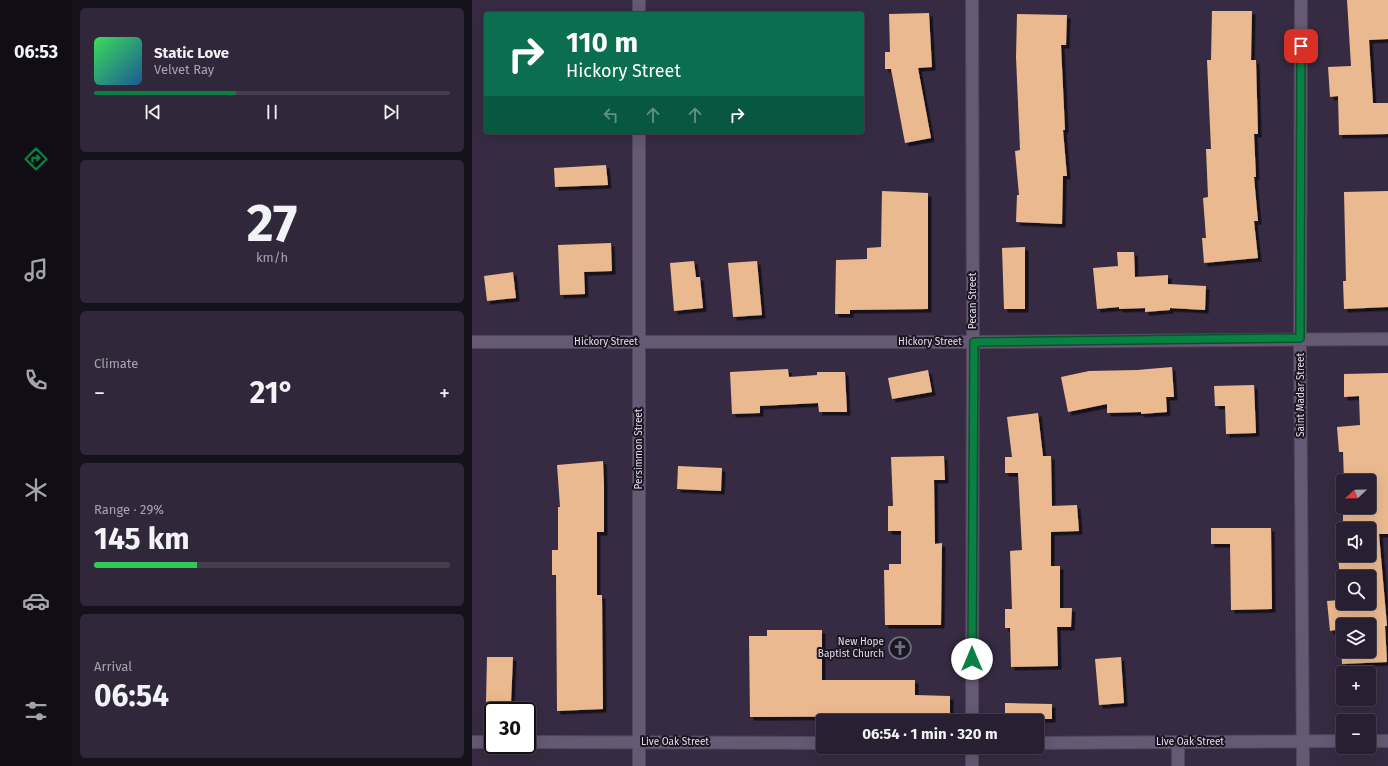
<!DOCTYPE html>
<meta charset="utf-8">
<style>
:root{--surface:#282032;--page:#30283a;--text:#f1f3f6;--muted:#a5a3ac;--line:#443e4d;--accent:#0b8043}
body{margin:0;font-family:"Fira Sans",sans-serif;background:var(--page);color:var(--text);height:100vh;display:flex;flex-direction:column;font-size:15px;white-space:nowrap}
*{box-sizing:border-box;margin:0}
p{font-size:13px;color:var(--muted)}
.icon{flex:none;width:22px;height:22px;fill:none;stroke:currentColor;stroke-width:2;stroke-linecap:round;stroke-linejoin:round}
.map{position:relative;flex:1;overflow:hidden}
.side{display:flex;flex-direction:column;gap:8px;padding:8px;background:#16121c;width:400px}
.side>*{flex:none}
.top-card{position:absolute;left:12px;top:12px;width:380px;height:122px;border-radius:4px;box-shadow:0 4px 16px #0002,0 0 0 1px var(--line);background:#0b6e4f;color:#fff;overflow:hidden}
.needle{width:26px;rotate:248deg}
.tools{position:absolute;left:864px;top:474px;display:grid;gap:8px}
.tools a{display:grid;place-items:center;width:40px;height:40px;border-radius:4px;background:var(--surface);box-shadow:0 4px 16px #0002,0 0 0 1px var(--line);font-size:20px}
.speed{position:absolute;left:12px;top:702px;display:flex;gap:8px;font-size:20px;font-weight:700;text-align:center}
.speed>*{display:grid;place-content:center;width:52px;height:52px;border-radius:50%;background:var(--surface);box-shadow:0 4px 16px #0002,0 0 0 1px var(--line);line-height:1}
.speed .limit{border:2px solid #111;border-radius:6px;background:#fff;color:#111}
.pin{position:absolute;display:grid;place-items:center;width:34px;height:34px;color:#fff;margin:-17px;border-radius:8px;box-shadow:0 2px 6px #0006}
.me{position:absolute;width:44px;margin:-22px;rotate:0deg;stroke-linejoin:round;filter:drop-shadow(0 0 3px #0008)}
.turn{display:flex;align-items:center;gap:14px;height:84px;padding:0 16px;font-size:18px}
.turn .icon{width:52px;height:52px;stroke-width:2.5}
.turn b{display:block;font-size:28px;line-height:34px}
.lanes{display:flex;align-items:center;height:38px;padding:0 16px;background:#0003;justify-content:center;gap:20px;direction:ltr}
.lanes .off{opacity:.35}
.big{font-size:30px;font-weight:700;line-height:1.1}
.side .card{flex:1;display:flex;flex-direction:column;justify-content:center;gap:6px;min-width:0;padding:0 14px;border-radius:6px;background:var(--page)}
.side .dial{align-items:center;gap:0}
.dial b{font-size:52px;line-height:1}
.song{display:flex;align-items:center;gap:12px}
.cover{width:48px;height:48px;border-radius:6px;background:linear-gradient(135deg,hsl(130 70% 55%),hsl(210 70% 35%))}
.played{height:4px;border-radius:2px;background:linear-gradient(90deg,var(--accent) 40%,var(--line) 40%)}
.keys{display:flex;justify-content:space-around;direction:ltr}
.heat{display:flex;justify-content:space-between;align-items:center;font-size:22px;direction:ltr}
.charge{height:6px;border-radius:3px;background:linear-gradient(90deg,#34c759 29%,var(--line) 0)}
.trip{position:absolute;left:344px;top:714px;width:228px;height:40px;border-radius:4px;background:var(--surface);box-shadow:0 4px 16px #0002,0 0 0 1px var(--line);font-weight:700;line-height:40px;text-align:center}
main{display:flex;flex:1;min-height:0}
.dock{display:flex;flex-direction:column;width:72px;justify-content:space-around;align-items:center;background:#100d14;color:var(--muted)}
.dock .icon{width:28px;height:28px}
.dock .on{color:var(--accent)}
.dock b{font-size:18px;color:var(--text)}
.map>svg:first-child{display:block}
</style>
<main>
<nav class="dock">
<b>06:53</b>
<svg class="icon on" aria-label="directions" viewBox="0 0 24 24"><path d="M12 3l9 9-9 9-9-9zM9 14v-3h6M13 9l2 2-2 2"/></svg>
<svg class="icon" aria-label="music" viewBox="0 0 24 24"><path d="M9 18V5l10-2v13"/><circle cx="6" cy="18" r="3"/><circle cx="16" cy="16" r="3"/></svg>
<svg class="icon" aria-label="phone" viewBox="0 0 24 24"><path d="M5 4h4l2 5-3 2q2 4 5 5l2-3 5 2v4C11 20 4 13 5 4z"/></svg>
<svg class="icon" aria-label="climate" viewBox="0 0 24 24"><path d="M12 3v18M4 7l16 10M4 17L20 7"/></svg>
<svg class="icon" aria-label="car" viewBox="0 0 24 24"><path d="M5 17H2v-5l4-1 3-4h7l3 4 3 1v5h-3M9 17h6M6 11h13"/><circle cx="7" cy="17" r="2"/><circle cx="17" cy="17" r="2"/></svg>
<svg class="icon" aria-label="filters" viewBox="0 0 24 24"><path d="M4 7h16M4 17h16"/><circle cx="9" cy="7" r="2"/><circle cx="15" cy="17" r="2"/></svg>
</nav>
<section class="side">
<div class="card">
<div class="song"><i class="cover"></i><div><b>Static Love</b><p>Velvet Ray</p></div></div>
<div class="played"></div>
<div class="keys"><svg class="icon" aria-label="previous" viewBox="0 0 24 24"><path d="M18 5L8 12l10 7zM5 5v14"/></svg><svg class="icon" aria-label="pause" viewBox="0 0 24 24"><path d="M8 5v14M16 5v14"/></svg><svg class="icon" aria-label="next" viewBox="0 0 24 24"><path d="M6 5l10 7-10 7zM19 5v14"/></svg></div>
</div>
<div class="card dial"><b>27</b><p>km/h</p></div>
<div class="card"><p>Climate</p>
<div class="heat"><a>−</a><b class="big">21°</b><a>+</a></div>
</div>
<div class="card"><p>Range · 29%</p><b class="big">145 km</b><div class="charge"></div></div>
<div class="card"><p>Arrival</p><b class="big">06:54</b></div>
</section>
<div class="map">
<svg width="916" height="766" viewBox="0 0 916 766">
<defs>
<filter id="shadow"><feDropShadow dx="3.5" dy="3.5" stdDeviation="0" flood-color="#0009"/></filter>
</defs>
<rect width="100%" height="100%" fill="#362b42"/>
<path fill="#ebb98f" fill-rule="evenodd" filter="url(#shadow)" d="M875,0H916V39L897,40L901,103H916V134L867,135L866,96L858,97L856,67L879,66Z
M740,11H780L779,60H784L786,134H782L784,177H782L786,221H782L786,258L732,263L730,238H734L731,198L736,197L734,149H739L735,60H739Z
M457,13L460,67L446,68L459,138L433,143L419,69H413V52H418L417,14Z
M545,14L595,15L594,45H589L593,130H591L595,176H591L590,224L544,222L545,195H547L543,151L548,150L544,57Z
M134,165L136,185L83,187L82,168Z
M410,191L456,193V309L378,310V314H363L364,260L395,259V248L409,247Z
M916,191V307L872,309L871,281H874L872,192Z
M139,243L140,271L112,272L113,294L88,295L86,245Z
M553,247V309H532L530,248Z
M645,252H662L663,277L696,275V284L734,286L733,310L698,308V310L673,312V308L647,309V307L625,309L621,268L646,266Z
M222,261L224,277H228L231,308L202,311L198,263Z
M285,261L290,315L261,317L256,263Z
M41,272L44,298L15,301L12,276Z
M700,367L702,397H694L695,412L669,414V412L635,413V404L596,412L589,377L617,371L665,370Z
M316,369L317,377L345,375V372H373L375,412H347L346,403L288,406V413L260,414L258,372Z
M456,370L460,392L420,399L416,378Z
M916,373V534H907L915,626H913L915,662L870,664L869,647H863V630L858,631L855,601L869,600L866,552H871V555H897V529H871V509L897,507V481H872L871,452H867L865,427L888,425L887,396L872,397V374ZM871,577H897V603H871ZM871,625H897V651H871Z
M782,385L784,433L754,434L753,406H743L742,386Z
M566,413L571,456H579L580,506L605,505L607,531L579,532V566H588V608H600L599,627H585L586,666L539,667L538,628H533V609H540L538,551L550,550L546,473H533V457H540L535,417Z
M472,456L473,480H462L463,544L470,543L469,625H413L412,570H417V564H429V531H416V506H421L419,457Z
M131,461L132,485V532H125V595H130L131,709L85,711L84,575H80V550H86V507H88L85,465Z
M206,466L250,468L249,491L205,489Z
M739,528H799L800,609L759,610L758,544H739Z
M295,630H350V680H443V695L478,696V716L278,717L277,636H295Z
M15,657H41L39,703L14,702Z
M649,657L652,703L627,705L623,659Z
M533,703L580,704V719H533Z"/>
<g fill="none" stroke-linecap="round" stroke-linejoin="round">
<g stroke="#50475b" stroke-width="14">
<path id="street" d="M167,0V14
M829,0L828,338L831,766
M167,132V766
M0,342H501L916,339
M500,721L501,342L500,0
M897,741H916
M0,742H21
M55,742L351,743
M706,742V766
M565,743L871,741
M500,766V747"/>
</g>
<use href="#street" stroke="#655973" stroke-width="12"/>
</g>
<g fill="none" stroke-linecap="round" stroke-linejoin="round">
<g stroke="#07532c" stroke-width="10">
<path id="route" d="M500,659L502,342L828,338L829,46"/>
</g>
<use href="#route" stroke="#0b8043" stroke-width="7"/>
</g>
<defs>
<g id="church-ring" transform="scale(1.15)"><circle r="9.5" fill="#1b1621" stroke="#6b7280" stroke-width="1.5"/><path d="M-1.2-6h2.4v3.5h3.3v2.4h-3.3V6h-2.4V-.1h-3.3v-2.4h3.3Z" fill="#6b7280"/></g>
</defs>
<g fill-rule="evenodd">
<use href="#church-ring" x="428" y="648"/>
</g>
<g text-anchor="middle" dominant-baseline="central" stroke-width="4" stroke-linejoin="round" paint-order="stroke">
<g font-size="10" fill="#e3dceb" stroke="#1b1621">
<text transform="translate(501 301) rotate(-90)">Pecan Street</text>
<text x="134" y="342">Hickory Street</text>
<text x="458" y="342">Hickory Street</text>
<text transform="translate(829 395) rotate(-90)">Saint Madar Street</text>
<text transform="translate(167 449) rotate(-90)">Persimmon Street</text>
<text x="203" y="742">Live Oak Street</text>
<text x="718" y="742">Live Oak Street</text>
</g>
<g font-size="10" fill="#e3dceb" stroke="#1b1621" text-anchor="end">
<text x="412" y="642">New Hope<tspan x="412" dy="12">Baptist Church</tspan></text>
</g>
</g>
</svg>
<div class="tools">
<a><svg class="needle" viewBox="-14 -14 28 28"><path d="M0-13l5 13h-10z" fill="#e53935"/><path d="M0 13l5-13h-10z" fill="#a5a3ac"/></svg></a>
<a><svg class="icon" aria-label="sound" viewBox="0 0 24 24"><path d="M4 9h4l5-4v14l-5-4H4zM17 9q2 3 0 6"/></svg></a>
<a><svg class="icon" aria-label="search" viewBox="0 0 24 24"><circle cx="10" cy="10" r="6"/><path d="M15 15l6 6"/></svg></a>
<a><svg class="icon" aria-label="layers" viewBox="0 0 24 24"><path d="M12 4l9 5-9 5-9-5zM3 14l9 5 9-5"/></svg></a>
<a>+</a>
<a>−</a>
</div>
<div class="speed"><div class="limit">30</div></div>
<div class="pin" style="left:829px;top:46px;background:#d93025"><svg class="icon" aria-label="arrive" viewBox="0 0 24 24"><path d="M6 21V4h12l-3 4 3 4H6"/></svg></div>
<svg class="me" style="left:500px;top:659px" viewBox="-20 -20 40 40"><circle r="19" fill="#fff"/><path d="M0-13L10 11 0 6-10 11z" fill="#0b8043"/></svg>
<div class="trip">06:54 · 1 min · 320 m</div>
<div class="top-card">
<div class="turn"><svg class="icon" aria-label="right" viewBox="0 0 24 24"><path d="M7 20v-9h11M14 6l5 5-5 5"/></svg><div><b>110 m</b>Hickory Street</div></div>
<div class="lanes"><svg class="icon off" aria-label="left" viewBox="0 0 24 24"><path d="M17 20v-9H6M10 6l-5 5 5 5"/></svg><svg class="icon off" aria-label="ahead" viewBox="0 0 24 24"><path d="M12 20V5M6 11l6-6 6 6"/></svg><svg class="icon off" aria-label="ahead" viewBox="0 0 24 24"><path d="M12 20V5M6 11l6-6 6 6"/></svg><svg class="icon" aria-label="right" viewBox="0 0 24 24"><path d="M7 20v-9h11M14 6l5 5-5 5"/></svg></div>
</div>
</div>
</main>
